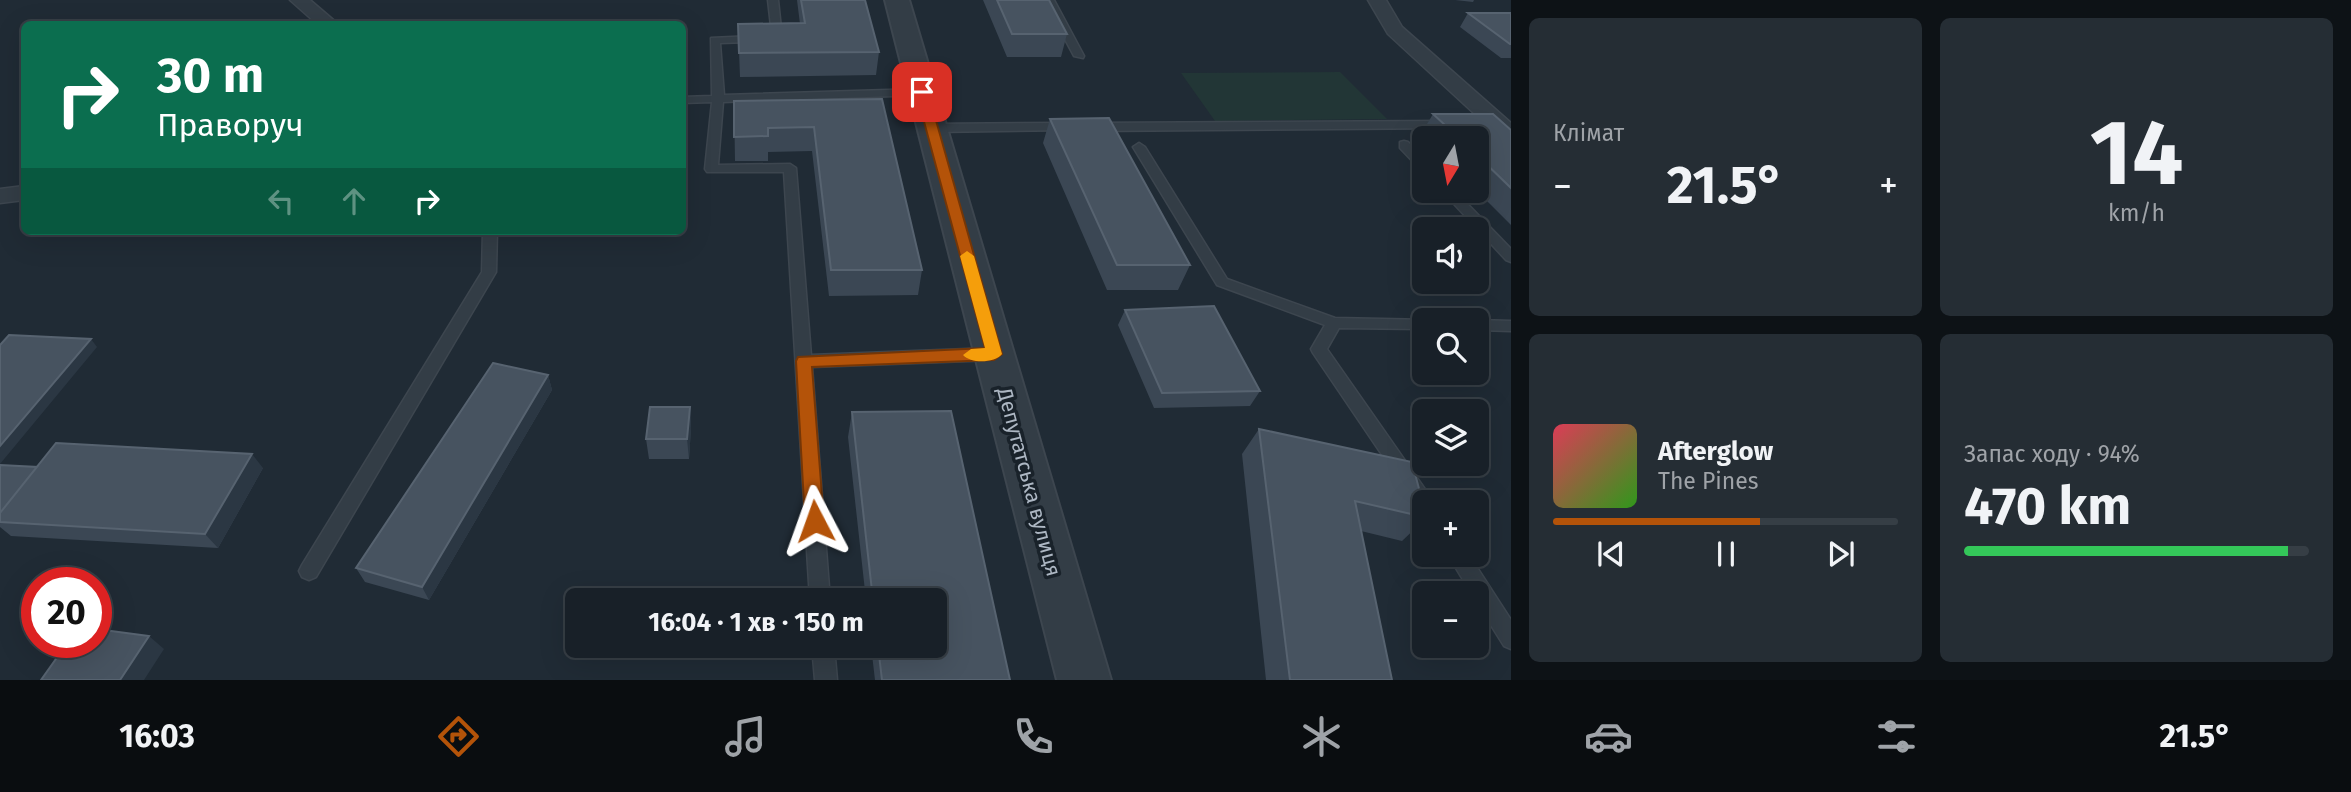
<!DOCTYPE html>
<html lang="uk">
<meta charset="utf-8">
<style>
:root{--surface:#182028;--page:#252d34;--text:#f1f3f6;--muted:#9fa3a8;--line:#363e45;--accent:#b45309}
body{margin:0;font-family:"Fira Sans",sans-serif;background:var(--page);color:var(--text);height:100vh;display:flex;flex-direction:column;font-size:26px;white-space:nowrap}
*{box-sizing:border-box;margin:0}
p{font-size:23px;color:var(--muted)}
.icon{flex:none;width:38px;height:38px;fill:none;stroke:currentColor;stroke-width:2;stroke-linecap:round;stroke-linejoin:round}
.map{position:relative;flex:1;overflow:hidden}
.drawer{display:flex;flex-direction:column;gap:18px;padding:18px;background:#0d1216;width:840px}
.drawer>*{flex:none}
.banner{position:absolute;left:21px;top:21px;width:665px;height:214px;border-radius:10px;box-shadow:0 7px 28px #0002,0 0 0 2px var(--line);background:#0b6e4f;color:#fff;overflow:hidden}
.needle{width:46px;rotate:190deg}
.controls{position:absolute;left:1412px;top:126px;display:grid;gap:14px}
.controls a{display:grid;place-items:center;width:77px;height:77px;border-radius:10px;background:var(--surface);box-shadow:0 7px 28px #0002,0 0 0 2px var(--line);font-size:35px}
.speed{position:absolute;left:21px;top:567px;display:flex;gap:14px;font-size:35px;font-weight:700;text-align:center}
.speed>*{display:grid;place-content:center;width:91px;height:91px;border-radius:50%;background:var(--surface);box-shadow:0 7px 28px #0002,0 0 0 2px var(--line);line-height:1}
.speed .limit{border:10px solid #d22;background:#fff;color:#111}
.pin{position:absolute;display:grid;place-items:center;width:60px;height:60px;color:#fff;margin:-30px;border-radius:14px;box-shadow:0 4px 10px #0006}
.me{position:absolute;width:77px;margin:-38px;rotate:356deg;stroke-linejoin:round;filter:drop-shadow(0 0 5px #0008)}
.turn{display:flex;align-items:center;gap:24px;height:147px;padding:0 21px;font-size:32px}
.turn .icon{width:91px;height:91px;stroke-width:2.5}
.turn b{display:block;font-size:49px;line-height:60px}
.lanes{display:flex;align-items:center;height:66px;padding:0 21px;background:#0003;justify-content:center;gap:35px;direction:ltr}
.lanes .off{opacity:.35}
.big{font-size:52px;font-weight:700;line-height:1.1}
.drawer .card{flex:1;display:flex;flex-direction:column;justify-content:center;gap:10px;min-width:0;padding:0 24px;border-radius:10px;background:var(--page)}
.drawer .dial{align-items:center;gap:0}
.dial b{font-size:91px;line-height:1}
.song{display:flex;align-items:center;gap:21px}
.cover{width:84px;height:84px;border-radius:10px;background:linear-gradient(135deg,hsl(350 70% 55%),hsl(110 70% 35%))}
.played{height:7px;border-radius:4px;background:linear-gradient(90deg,var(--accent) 60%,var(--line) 60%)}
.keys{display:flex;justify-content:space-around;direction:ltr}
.heat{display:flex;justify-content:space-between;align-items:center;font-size:38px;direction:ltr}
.charge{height:10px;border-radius:5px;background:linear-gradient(90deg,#34c759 94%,var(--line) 0)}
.drawer .tiles{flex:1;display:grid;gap:18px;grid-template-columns:repeat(2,1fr)}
.trip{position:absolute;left:565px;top:588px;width:382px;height:70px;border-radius:10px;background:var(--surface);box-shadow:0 7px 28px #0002,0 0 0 2px var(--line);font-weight:700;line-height:70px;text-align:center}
.menu{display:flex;height:112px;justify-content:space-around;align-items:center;background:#0a0d10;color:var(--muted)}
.menu .icon{width:49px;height:49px}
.menu .current{color:var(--accent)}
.menu b{font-size:32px;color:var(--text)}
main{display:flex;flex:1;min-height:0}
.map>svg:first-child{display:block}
</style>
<main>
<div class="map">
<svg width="1511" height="680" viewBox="0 0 1511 680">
<rect width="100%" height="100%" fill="#202b35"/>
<path fill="#223636" d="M1340,72L1387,119L1215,121L1181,73Z"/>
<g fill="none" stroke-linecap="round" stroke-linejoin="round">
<g stroke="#3d464f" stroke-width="3">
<path id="service" d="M768,0H778L782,38L777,41L720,43L724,95L922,89L928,92L922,95L723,102L718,165L790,164L796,168L811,355L994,348L1002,354L994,360L812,367L830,600H810L784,172H707L705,169L712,102L682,103V97L712,96L711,38L772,35Z
M1044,0H1054L1084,56L1083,58L1074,56Z
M1448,121L1454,125L1452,128L1092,131L1086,127L1092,123Z
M1066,123L1072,127L1070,130L932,132L926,128L932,124Z
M1404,141L1408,142L1424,159V170L1420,169L1400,148V142Z
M1139,143L1145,147L1227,279L1335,318L1429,320H1424V329L1339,328L1327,349L1434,502H1424V510L1418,508L1313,353L1311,349L1325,325L1217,285L1133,147Z
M1442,191H1455L1511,249V262L1506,260Z
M483,231H497L496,272L316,577L309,580L302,577L299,571L302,565L482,272Z
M1475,320H1477L1511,321V331L1477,330V320Z
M1448,555H1469L1511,620V649L1504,646L1477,603V593H1471Z
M812,646H834L837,680H815Z"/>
</g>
<g stroke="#3d464f" stroke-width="3">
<path id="minor" d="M290,0H310L338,24H317Z
M1368,0H1386L1402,27L1511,123V142L1503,140L1388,34Z
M24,186V200L0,203V189Z"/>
</g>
<g stroke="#3d464f" stroke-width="4">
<path id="tertiary" d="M885,0H909L1111,680H1057Z"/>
</g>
<use href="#service" fill="#333d46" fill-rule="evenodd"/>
<use href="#minor" fill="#333d46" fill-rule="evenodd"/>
<use href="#tertiary" fill="#333d46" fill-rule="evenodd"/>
</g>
<path fill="#3b4754" d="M797,0H865L879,52L876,75L740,77L738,24H800Z
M983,0H1049L1067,34L1061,57H1007Z
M1455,0H1474L1473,2Z
M1468,13H1511V58H1501L1460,27Z
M882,99L922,270L918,295L829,296L812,151L768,152V161H735L734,101Z
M1433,114L1511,130V225L1477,191V138H1425L1421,134Z
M1050,119L1190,265L1178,290H1107L1043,143Z
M1125,310L1260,391L1250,406L1154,408L1118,325Z
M548,375L552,390L429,600L365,582L356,568Z
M690,407L691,428L689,459H649L646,439Z
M852,412L1010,680H875L871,646H934V600H866L848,437Z
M1259,429L1424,508V520L1402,541L1361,531L1392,680H1266L1242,454Z
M0,465L37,467L263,468L218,548L11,536L0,527Z"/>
<path fill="#2b3743" d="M91,339L97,347L0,464V446Z
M548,375L552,390L429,600L422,587Z
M690,407L691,428L689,459L687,439Z
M252,454L263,468L218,548L205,534Z
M149,636L164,649L144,680H120Z"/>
<path fill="#475360" stroke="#576370" stroke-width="2" d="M801,0H865L879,52L739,53L738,24L805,23Z
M997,0H1049L1067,34H1012Z
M1468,13H1511V44H1510Z
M882,99L922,270H831L814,127L768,128V136L734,137V101Z
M1433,114H1493L1511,130V188L1477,155V138H1459Z
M1109,118L1190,265H1117L1050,119Z
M1214,306L1260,391L1162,393L1125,310Z
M9,335L91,339L0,446V345Z
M493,363L548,375L422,587L356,568Z
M650,407H690L687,439H646Z
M951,411L1010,680H882L878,646H934V600H873L852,412Z
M1259,429L1412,462L1424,508V517L1355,501L1392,680H1290Z
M56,443L252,454L205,534L0,522V513Z
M0,465L37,467L0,513Z
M96,629L149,636L120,680H41L68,642H96Z"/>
<path fill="#b45309" stroke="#753606" stroke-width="2" d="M918,89L928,92L1002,354L994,360L812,367L824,521L822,527L815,529L808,527L805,521L796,361L798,357L985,348L916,92Z"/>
<path fill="#f59e0b" d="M967,251L974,256L1002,354C995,363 971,364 963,355L971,349L985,348L960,256Z"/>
<g text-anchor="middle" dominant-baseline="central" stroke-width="7" stroke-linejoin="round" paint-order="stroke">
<g font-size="21" fill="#adb7c3" stroke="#19222a">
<text transform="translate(1029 482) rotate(75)">Депутатська вулиця</text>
</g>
</g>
</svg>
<div class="controls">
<a><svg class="needle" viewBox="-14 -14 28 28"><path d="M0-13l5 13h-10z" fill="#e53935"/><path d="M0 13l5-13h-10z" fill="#9fa3a8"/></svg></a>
<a><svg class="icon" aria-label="sound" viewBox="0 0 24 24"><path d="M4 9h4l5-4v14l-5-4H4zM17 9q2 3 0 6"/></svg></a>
<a><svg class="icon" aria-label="search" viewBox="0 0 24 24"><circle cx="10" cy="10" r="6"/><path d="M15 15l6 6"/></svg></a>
<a><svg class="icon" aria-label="layers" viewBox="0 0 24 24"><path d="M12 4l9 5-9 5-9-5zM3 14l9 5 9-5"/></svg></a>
<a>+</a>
<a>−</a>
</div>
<div class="speed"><div class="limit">20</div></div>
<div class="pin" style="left:922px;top:92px;background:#d93025"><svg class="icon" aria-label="arrive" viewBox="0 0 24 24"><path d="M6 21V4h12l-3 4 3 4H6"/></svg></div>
<svg class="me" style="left:815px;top:521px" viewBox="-20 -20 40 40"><path d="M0-17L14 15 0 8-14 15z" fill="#b45309" stroke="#fff" stroke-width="4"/></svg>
<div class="trip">16:04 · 1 хв · 150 m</div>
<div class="banner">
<div class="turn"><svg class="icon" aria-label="right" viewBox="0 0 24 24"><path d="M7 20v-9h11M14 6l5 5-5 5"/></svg><div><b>30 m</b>Праворуч</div></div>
<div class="lanes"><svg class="icon off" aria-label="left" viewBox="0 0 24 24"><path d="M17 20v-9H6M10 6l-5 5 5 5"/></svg><svg class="icon off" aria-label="ahead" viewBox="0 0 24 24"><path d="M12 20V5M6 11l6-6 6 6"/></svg><svg class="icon" aria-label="right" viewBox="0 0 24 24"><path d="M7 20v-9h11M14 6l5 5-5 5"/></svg></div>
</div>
</div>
<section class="drawer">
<div class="tiles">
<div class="card"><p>Клімат</p>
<div class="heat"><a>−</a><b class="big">21.5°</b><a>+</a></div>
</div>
<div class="card dial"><b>14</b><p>km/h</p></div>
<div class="card">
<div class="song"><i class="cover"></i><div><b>Afterglow</b><p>The Pines</p></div></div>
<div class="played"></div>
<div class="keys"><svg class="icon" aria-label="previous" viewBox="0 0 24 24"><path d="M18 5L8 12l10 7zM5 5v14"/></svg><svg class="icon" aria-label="pause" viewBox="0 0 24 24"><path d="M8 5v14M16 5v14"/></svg><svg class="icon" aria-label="next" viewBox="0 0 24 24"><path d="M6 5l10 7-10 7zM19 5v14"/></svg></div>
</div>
<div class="card"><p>Запас ходу · 94%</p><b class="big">470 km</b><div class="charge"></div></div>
</div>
</section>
</main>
<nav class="menu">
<b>16:03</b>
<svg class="icon current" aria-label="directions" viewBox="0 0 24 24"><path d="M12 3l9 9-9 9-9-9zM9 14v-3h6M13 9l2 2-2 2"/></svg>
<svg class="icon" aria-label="music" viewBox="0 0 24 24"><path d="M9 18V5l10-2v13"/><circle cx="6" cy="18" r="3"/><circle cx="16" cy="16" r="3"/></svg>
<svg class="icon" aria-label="phone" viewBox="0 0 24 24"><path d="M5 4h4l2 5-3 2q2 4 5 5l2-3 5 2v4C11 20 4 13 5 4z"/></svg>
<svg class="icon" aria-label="climate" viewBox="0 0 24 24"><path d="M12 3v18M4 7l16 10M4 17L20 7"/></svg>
<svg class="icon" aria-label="car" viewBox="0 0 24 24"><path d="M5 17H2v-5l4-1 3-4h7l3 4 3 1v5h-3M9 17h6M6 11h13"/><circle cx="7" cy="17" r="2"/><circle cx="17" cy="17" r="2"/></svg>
<svg class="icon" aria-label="filters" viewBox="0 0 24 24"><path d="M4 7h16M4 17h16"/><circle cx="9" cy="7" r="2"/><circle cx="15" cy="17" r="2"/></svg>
<b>21.5°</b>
</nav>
